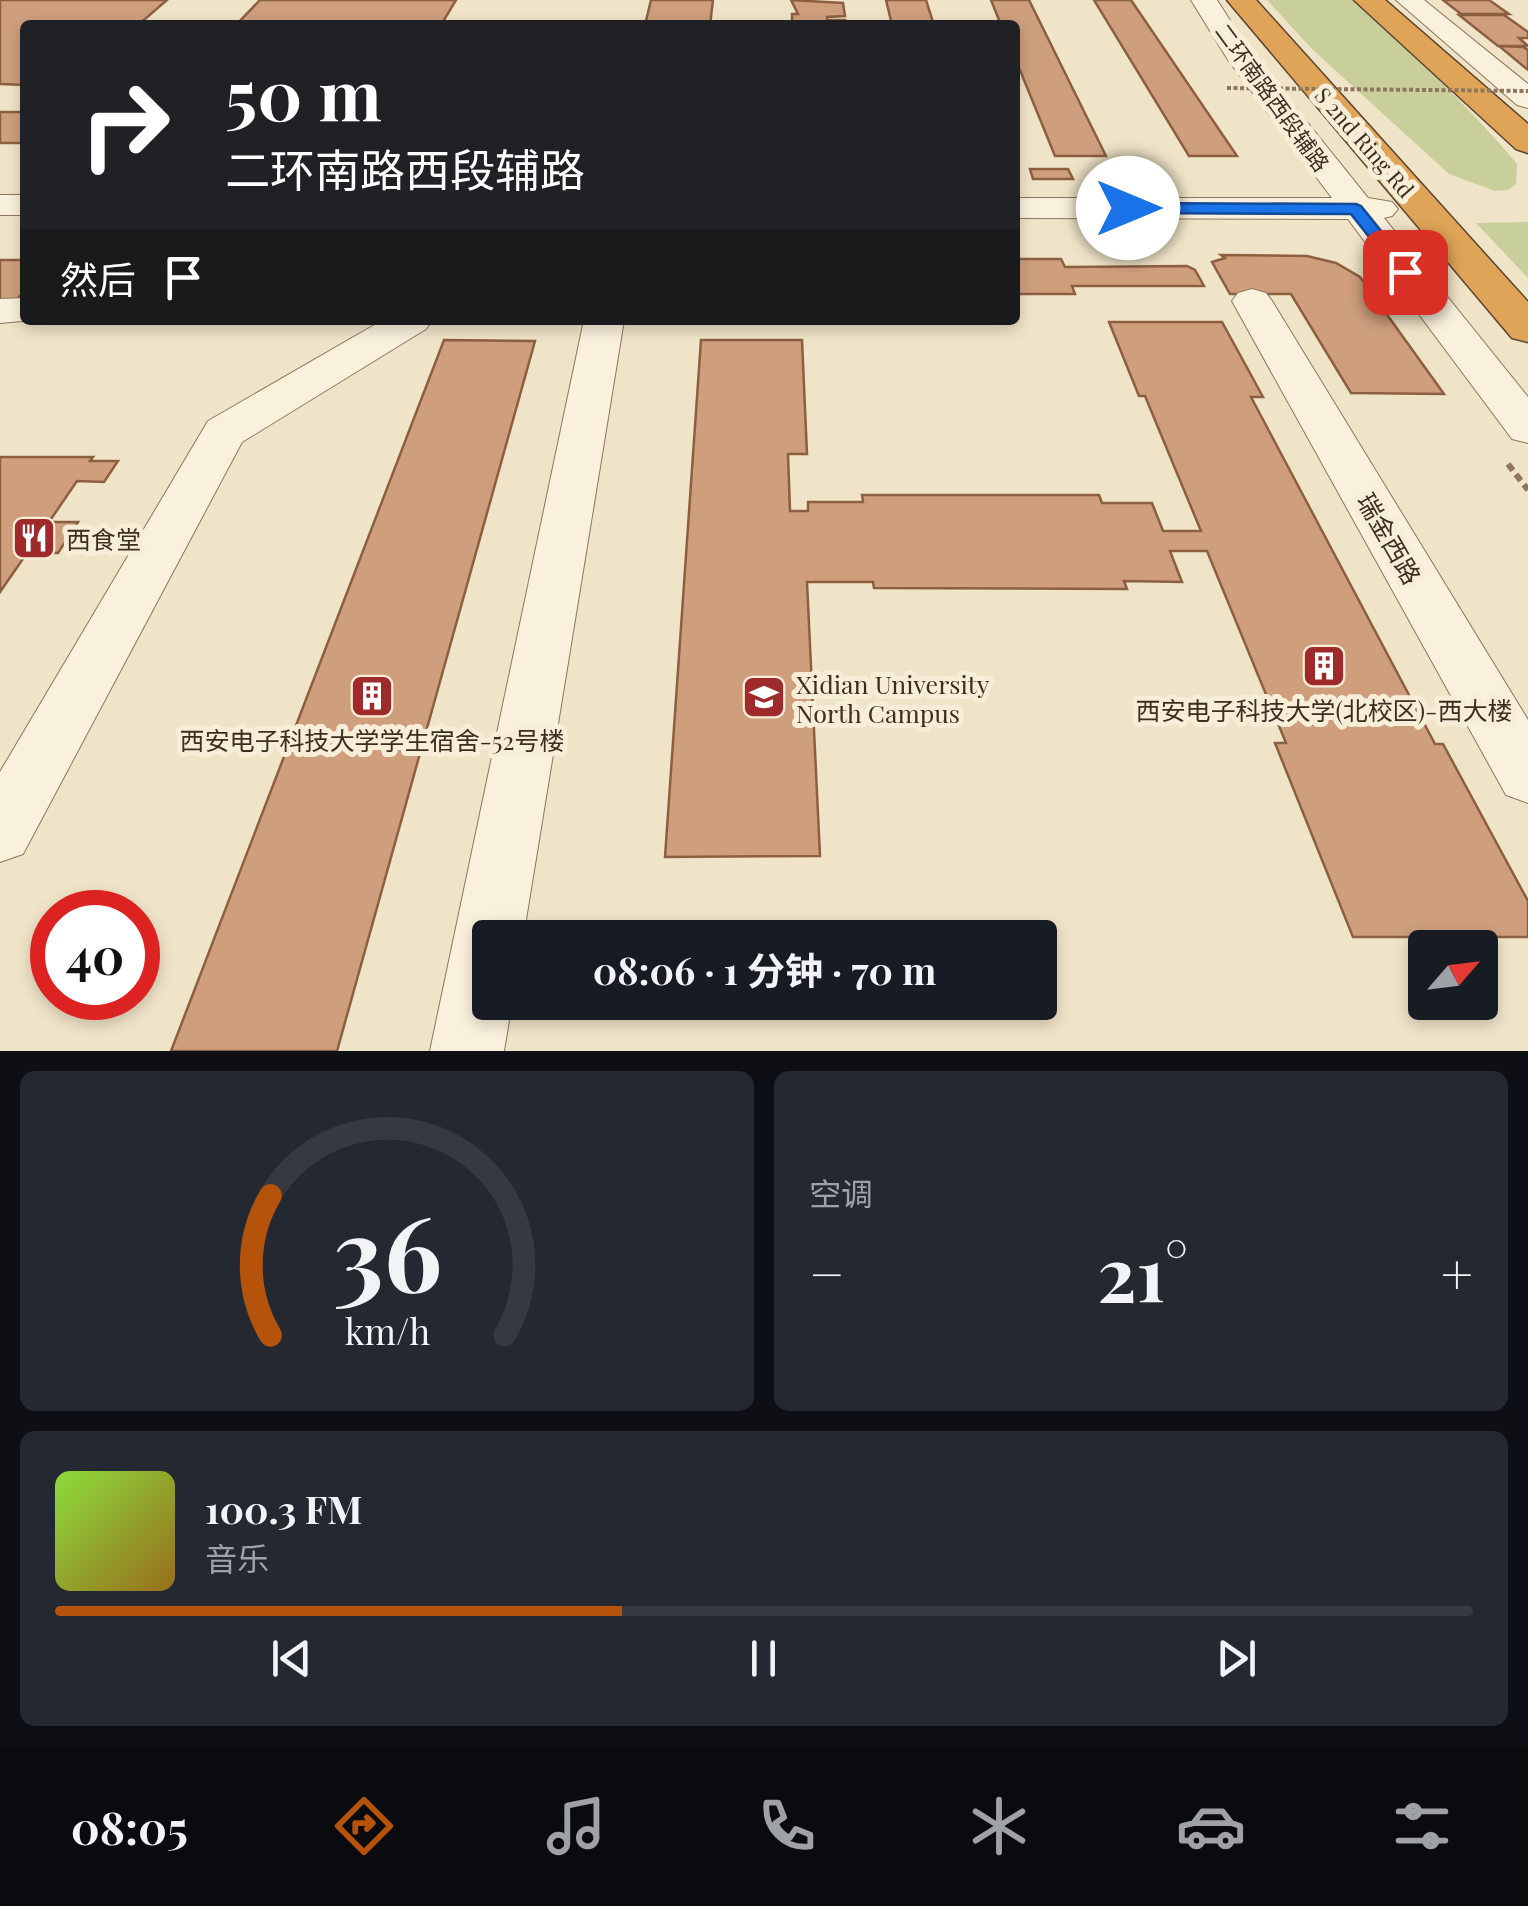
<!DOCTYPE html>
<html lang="zh">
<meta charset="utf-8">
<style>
:root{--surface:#171b24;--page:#242831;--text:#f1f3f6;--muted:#9ea1a6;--line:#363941;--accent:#b45309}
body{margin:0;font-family:"Playfair Display","Noto Sans SC",serif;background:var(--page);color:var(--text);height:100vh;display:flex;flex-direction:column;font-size:38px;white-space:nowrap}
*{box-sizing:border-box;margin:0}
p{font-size:32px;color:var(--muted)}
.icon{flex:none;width:55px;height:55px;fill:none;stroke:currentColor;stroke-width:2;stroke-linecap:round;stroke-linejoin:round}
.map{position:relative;height:1051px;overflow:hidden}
.sheet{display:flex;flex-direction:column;gap:20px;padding:20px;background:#0d0f14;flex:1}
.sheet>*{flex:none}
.guide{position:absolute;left:20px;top:20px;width:1000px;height:305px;border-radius:10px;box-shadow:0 5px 15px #0003;background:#202124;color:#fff;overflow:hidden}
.needle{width:65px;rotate:62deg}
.buttons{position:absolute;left:1408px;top:930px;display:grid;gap:20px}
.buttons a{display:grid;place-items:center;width:90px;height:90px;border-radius:10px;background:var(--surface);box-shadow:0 5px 15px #0003;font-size:50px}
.speed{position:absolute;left:30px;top:890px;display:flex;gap:20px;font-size:50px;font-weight:700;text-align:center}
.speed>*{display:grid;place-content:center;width:130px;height:130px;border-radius:50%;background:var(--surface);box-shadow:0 5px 15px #0003;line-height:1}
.speed .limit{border:15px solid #d22;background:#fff;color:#111}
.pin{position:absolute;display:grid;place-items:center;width:85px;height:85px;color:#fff;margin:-42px;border-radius:20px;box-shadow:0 5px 15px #0006}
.me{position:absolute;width:110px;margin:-55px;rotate:90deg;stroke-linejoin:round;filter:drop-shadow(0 0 8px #0008)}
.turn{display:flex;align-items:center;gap:35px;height:210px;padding:0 40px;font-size:45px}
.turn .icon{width:130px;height:130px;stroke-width:2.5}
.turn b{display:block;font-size:70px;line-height:85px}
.then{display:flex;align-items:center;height:95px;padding:0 40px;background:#0003;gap:20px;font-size:38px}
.big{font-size:75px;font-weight:700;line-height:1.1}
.sheet .card{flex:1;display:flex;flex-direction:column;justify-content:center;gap:15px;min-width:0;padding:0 35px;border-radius:15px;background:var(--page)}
.sheet .dial{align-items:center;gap:0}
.dial svg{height:260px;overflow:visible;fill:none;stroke:var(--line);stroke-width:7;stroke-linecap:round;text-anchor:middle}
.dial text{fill:var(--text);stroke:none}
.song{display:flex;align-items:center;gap:30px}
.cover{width:120px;height:120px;border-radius:15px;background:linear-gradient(135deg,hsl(90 70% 55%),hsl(40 70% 35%))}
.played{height:10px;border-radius:5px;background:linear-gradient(90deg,var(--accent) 40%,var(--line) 40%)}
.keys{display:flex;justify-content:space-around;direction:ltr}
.heat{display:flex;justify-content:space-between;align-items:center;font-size:55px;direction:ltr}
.sheet .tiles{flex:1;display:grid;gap:20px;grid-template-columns:1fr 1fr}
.card:last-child{grid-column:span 2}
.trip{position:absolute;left:472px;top:920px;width:585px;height:100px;border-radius:10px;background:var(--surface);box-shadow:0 5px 15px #0003;font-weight:700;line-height:100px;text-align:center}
.tab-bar{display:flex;height:160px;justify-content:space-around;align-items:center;background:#090b0e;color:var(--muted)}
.tab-bar .icon{width:70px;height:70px}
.tab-bar .selected{color:var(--accent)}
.tab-bar b{font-size:45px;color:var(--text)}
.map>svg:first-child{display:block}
</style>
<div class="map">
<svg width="1528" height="1051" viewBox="0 0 1528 1051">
<rect width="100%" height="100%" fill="#f0e4c8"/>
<path fill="#c9cf9b" d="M1267,0H1353C1411,52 1467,104 1517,164L1516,184L1508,190L1495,191L1449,174L1313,50Z
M1528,222V278L1476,223Z"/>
<path fill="#cf9f7d" stroke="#8d5f41" stroke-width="2.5" d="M0,0H167L138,25H25V85L0,84Z
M260,0H456L441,25H236Z
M651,0H713L710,25H645Z
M791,0L843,3L845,16L827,17V20H845V25L792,23V14H798Z
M886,0H926L934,25H892Z
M991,0H1029L1106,156H1055L1015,58V25H1001Z
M1094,0H1131L1237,156H1189Z
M1443,0H1489L1509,14H1461Z
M1459,15H1504L1528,32V38H1519L1528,46H1498Z
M1499,46L1523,47L1528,50V70Z
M0,112H25V143H0Z
M1030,169H1068L1073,179H1033Z
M1221,255L1307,256L1336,263L1360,277L1444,394L1351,393L1291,294H1230L1212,262L1225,258Z
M1015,259H1061L1065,267L1187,266L1195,270L1204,286H1072L1075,294H1015Z
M0,260H25V290L12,305H0Z
M1109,322H1222L1263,397H1251L1435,744H1443L1528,901V937H1353L1275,743H1286L1207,551H1170L1182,582L1124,581L1127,589L874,588L873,582H807L820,856L665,857L701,340H802L807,454H788L790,511H808V502H863L862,495H1099L1102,503H1152L1163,531H1201L1145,396H1139Z
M444,340L535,341L337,1051H171Z
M0,457H93L90,461H118L104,482L77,481L49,522H78L58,553H27L0,592Z"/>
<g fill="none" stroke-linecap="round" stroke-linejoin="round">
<g stroke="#8d765c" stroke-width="2">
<path id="minor" d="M1191,0H1217L1249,50L1368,198L1392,202L1398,209L1392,216L1384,218L1528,397V443L1512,439L1348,219L1015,218V198H1332L1228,60Z
M1396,0H1424L1528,84V108L1517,105Z
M0,195H25V215H0Z
M1252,289L1266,293L1272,301L1528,720V803L1506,795L1232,301L1238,293Z
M25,298V320H33L0,323V299Z
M383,320H432L426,329L242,442L23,854L0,862V772L208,421Z
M584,320H624L523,938H490V1002H512L504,1051H430Z"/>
</g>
<g stroke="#5b4430" stroke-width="3">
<path id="highway" d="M1227,0H1256L1528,302V342L1512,338Z
M1354,0H1385L1528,124V153L1516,149Z"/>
</g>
<path stroke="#8d765c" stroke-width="6" stroke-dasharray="8 5" stroke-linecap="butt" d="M1508,464L1528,490"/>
<use href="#minor" fill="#faf1dc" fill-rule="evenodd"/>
<use href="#highway" fill="#e0a458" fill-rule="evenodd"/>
<path stroke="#8d765c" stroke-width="4" stroke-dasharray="4 2.5" stroke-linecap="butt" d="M1227,88L1528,91"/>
</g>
<path fill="#1a73e8" stroke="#114b97" stroke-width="2.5" d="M1356,204L1361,206L1411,268V275H1399L1351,214L1128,213L1120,208L1128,203Z"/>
<defs>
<g id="restaurant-square" transform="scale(2.25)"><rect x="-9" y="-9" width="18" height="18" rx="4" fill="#9e2a2b" stroke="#f7eed8"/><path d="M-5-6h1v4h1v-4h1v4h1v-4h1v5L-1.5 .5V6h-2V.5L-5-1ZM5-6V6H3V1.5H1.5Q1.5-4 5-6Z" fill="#fff"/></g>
<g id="building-square" transform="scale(2.25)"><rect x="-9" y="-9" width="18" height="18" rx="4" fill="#9e2a2b" stroke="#f7eed8"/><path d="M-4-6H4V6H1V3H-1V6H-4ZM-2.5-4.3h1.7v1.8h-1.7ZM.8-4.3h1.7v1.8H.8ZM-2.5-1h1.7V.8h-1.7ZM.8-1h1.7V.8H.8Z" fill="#fff"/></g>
<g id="university-square" transform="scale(2.25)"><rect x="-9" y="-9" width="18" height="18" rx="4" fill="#9e2a2b" stroke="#f7eed8"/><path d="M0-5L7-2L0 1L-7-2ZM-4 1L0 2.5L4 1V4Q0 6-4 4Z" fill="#fff"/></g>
</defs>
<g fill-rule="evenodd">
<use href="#restaurant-square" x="34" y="538"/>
<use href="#building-square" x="1324" y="666"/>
<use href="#building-square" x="372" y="696"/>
<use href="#university-square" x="764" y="697"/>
</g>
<g text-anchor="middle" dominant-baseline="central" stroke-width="10" stroke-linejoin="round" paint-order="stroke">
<g font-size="22" fill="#3d2e20" stroke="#f7eed8">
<text transform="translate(1273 97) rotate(54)">二环南路西段辅路</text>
<text transform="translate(1365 142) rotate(49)">S 2nd Ring Rd</text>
</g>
<g font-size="25" fill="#3d2e20" stroke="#f7eed8" text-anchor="start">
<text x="66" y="538">西食堂</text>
<text x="796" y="683">Xidian University<tspan x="796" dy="29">North Campus</tspan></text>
<text x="1324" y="709" text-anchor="middle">西安电子科技大学(北校区)-西大楼</text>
<text x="372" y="739" text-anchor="middle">西安电子科技大学学生宿舍-52号楼</text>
</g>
<g font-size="25" fill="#3d2e20" stroke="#f7eed8">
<text transform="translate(1390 538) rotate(60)">瑞金西路</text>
</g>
</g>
</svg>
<div class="buttons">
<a><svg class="needle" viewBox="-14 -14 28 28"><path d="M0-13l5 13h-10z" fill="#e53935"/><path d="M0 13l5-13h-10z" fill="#9ea1a6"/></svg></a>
</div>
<div class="speed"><div class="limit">40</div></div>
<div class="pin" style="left:1405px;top:272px;background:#d93025"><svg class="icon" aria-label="arrive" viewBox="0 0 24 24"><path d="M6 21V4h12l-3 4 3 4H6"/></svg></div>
<svg class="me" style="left:1128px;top:208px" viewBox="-20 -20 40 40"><circle r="19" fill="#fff"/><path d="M0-13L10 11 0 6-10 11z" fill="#1a73e8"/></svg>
<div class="trip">08:06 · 1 分钟 · 70 m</div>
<div class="guide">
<div class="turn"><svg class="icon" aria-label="right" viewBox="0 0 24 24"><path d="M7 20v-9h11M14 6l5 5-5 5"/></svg><div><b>50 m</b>二环南路西段辅路</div></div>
<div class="then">然后<svg class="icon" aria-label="arrive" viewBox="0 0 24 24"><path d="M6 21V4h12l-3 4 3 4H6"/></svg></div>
</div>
</div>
<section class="sheet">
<div class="tiles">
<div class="card dial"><svg viewBox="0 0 100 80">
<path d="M14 69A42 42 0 1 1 86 69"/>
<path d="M14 69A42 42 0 0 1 14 26" stroke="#b45309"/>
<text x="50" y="56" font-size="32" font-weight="700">36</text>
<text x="50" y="72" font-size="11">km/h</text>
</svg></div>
<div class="card"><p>空调</p>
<div class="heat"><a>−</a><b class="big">21°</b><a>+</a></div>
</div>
<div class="card">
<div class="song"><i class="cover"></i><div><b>100.3 FM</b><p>音乐</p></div></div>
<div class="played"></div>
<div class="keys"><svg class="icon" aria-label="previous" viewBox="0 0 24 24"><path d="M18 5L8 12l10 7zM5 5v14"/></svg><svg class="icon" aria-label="pause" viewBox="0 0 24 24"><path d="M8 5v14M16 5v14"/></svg><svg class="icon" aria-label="next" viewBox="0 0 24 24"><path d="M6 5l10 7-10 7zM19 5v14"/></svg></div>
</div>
</div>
</section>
<nav class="tab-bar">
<b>08:05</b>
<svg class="icon selected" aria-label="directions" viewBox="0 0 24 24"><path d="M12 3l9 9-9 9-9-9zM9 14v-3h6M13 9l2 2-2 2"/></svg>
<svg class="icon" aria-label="music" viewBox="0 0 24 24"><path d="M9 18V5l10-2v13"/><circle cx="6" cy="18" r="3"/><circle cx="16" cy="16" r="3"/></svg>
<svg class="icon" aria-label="phone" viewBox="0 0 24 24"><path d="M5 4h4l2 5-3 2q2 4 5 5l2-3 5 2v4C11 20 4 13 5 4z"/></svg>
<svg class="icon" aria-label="climate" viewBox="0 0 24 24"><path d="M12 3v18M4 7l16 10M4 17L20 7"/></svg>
<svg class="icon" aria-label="car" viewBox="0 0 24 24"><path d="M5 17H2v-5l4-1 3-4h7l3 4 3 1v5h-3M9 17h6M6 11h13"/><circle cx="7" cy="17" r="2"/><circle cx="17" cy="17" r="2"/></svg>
<svg class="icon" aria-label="filters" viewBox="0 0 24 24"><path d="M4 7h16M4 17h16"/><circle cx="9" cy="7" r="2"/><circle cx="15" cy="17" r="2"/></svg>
</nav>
